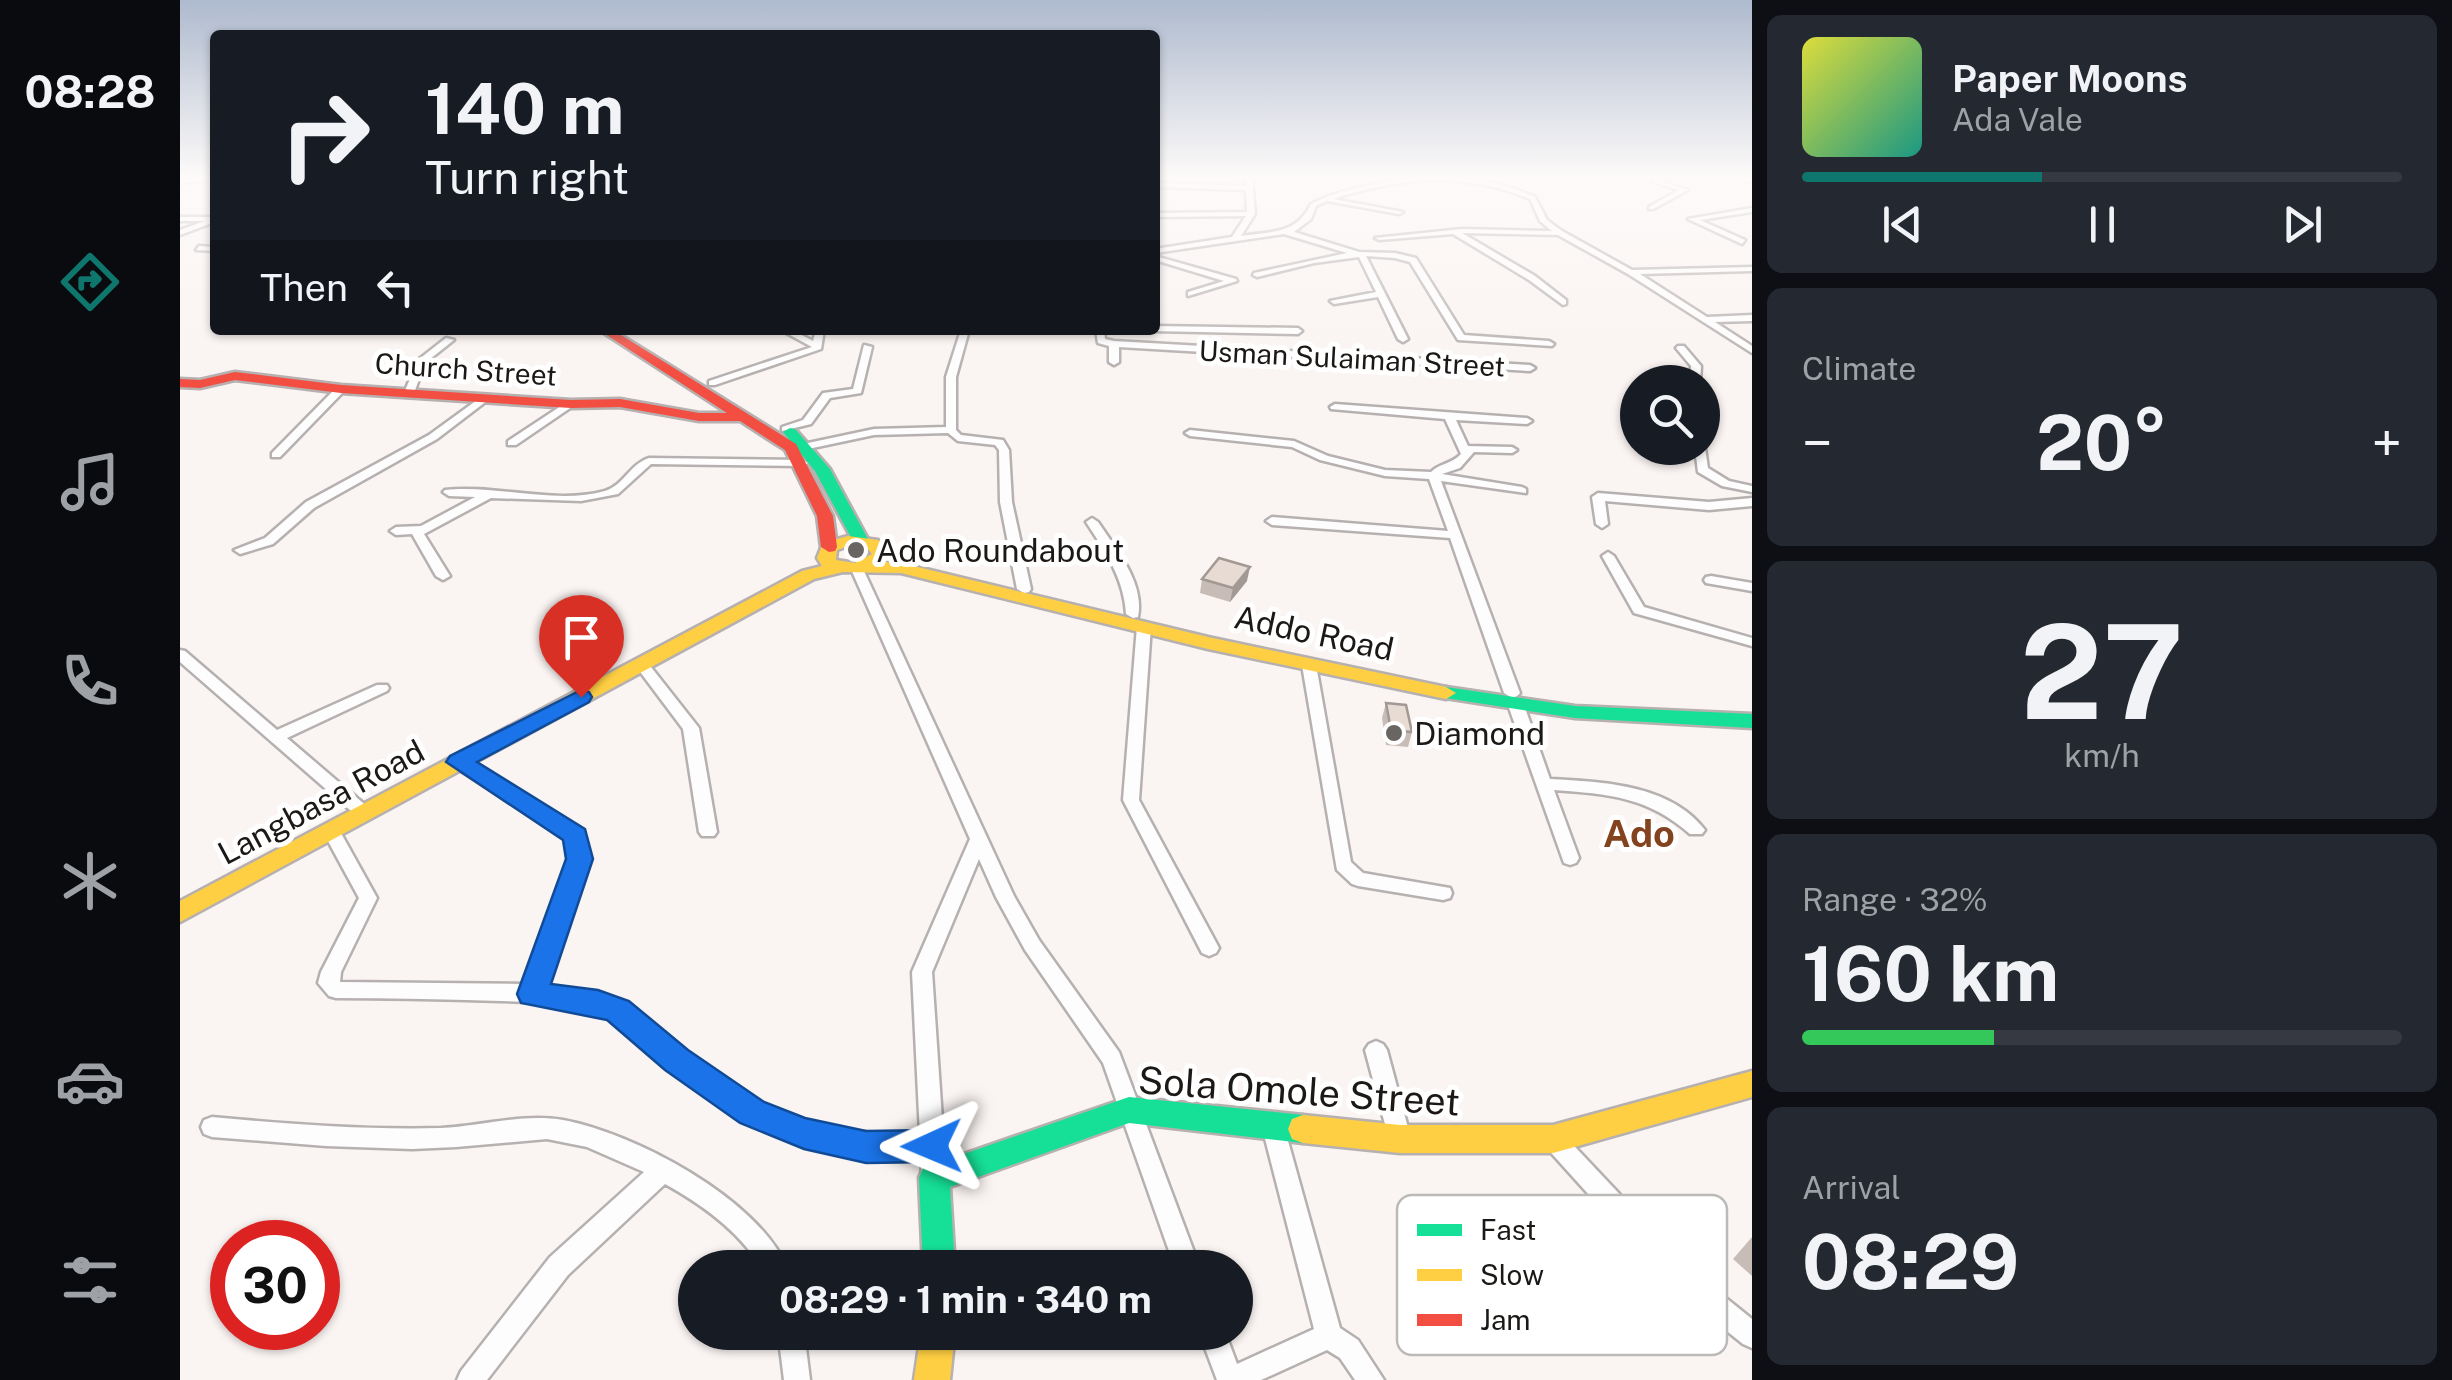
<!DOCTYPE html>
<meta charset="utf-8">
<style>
:root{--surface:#171b24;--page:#242831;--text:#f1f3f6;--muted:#9ea1a6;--line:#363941;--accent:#0f766e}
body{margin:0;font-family:"Public Sans",sans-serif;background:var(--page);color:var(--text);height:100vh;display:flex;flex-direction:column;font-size:38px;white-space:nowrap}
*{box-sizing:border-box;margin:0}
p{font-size:32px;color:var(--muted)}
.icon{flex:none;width:55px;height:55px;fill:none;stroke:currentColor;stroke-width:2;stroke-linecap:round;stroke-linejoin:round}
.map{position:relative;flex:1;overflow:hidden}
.drawer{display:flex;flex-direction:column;gap:15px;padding:15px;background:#0d0f14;width:700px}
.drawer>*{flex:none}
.top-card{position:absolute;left:30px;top:30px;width:950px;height:305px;border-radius:10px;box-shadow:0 2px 8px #0004;background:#171b24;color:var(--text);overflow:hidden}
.buttons{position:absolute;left:1440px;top:365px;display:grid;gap:20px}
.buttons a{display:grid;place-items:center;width:100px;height:100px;border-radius:50%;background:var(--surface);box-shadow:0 2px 8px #0004;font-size:50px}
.speed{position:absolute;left:30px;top:1220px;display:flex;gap:20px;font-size:50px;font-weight:700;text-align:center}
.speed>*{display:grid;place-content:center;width:130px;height:130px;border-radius:50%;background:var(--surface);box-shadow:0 2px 8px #0004;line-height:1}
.speed .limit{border:15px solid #d22;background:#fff;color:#111}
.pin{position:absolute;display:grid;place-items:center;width:85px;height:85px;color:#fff;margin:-102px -42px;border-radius:50% 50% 50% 0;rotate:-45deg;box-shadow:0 0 10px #0007}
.pin .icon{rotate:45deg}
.me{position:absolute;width:110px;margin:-55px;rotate:269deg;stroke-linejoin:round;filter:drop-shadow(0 0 8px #0008)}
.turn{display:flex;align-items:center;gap:35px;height:210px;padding:0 50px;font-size:45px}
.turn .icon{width:130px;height:130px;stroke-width:2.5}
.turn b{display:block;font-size:70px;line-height:85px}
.then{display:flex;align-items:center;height:95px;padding:0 50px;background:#0003;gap:20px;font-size:38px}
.big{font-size:75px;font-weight:700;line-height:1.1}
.drawer .card{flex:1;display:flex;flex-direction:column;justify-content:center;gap:15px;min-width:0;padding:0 35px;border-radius:15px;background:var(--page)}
.drawer .dial{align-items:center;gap:0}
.dial b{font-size:130px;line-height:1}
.song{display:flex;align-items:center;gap:30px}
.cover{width:120px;height:120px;border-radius:15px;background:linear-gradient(135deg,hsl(60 70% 55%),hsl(170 70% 35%))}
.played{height:10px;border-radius:5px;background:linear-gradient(90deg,var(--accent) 40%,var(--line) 40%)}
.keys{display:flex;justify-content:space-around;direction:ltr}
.heat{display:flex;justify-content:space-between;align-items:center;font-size:55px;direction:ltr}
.charge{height:15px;border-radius:8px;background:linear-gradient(90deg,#34c759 32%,var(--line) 0)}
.trip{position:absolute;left:498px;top:1250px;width:575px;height:100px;border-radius:50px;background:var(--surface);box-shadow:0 2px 8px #0004;font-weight:700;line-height:100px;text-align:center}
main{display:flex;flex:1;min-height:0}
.dock{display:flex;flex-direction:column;width:180px;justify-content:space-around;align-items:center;background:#090b0e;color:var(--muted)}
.dock .icon{width:70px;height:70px}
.dock .active{color:var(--accent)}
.dock b{font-size:45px;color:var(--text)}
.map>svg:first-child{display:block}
</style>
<main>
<nav class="dock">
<b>08:28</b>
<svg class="icon active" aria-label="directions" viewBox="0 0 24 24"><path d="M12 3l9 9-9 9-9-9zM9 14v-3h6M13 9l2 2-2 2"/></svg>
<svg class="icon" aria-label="music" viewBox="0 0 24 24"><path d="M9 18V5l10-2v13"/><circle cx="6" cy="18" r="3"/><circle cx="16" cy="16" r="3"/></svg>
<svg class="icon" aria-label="phone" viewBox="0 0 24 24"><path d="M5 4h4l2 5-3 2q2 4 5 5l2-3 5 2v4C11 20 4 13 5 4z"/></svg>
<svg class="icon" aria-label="climate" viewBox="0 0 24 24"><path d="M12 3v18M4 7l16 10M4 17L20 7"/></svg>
<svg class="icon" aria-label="car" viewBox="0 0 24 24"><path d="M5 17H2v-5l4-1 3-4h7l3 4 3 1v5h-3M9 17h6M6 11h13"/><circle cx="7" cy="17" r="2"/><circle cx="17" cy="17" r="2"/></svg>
<svg class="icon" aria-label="filters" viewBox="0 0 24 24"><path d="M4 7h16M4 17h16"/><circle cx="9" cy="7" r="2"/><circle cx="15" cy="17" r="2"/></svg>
</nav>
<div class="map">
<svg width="1572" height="1380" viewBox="0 0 1572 1380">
<rect width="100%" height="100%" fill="#faf4f2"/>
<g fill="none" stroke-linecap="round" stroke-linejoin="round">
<g stroke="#b6b1b0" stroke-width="5">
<path id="street" d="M1066,175H1072L1075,214L1061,236C1091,231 1116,235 1131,204C1150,194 1170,189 1191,185C1249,173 1301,173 1355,197L1367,220L1382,231L1452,270L1572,267V271L1460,274L1527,317L1572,315V321L1535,322L1572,346V353L1448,274L1378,235L1282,233L1355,276L1386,300V304L1383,305L1349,280L1273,234L1199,240L1195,238L1282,229L1372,231L1360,221L1350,199C1287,172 1218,177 1153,199L1223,212L1219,214L1147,201L1136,206L1131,219L1114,232L1179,252L1215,253L1236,258L1284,335L1369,341L1374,344L1372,346L1278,340L1230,262L1215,258L1186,256L1228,339L1223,342L1218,339L1198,297L1154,304L1150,301L1196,292L1179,257L1134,263L1077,277L1073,275L1074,273L1167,253L1104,234L975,253V249L1052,237L1066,216L975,217V213L1067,212L1066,190L975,187V183L1066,186Z
M1485,175H1494L1482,182L1508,190L1473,209H1469V207L1499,190L1473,182Z
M1559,175L1572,179V183L1558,178Z
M35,176V180L0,183V179Z
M1572,208V212L1520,220L1565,240L1562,244L1508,219Z
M0,217H31L35,218V222L0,235V230L25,221H0Z
M19,246L35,247V251L16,250Z
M975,256L1056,279L1057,281L1008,296V292L1044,281L975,260Z
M975,326L1118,328L1122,331L1118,334L972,331L975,330Z
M601,330H612L633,341L636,330H644L641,349L535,385H529V381L632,347Z
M781,330H789L776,377V430L781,435L823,440L829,450L832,502L851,589L849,592L844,593L837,589L820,502L819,450L815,445L778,441L768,433L694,435L628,449L623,446L628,443L694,429L766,427V377Z
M916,330H924L925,339L934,341L1350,365L1355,368L1350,371L939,347V362L934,365L929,362V346L918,343Z
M266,338L274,340L245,363L234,393L225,395L224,393L238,360Z
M684,345L692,347L681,393L650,398L631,424L602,431V427L623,420L643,393L673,389Z
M1498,346H1504L1521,366L1520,382H1510L1511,366L1496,348Z
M157,387L166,389L100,457H92V453Z
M304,395L308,396V400L257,439L134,508L93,544L60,554L54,550L85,538L126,502L249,435Z
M387,402L396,404L336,445H328V441Z
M1155,404L1347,418L1352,421L1347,424L1276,420L1288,446L1332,447L1337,450L1332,453L1294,452L1280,468L1262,474L1342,487L1346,489V493L1261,481L1340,693L1337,696L1332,698L1324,693L1270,538L1092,525L1086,521L1092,517L1268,531L1249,479L1205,476L1140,460L1112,447L1010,436L1005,433L1010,430L1114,441L1148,456L1205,470L1251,472C1260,463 1272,464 1281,454L1265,419L1151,409L1150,407Z
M1522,445L1525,448L1528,468L1549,481L1572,486V492L1542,486L1518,472L1515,448H1522Z
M469,458L622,460L628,463L622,466L471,464L438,494L401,501L311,498L244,534L270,576L263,580L256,576L232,534L216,535L210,531L216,527L241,526L295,497L269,496L263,492L265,490C314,484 377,505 425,491C444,485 450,464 469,458Z
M1418,493L1529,502L1572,498V506L1529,510L1425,501L1428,524L1422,528L1416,524L1412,497Z
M912,518L918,522C936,549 965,583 958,617L953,618L946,614C944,578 925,551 906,522Z
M1428,552L1434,556L1464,607L1572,638V646L1454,613L1422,556Z
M677,565L683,569L834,896L859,940L939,1052L1020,1268H995L923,1063L845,950L816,897L799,859L752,972L766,1178L762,1186L754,1189L746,1186L742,1178L741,1156C637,1156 577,1130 494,1070C472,1053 454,1029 429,1016C407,1005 379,1003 355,1002C289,1000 222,998 156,998L149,996L138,983L141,972L179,898L142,830L145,826H157L197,898L161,972L160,982L346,984L391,859L388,839L273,766L271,762L279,757L402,832L409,859L365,986C391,988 416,992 440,1002C463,1012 480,1035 500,1050C522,1067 546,1083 570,1097C624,1127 680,1135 740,1135L732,972L790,839L671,569Z
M1531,576L1572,583V591L1526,583L1524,580L1526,577Z
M964,622L971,626L959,800L1039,948L1036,953L1029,956L1022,953L943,800L957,626Z
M0,650L5,651L97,730L197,685H207L209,688L207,691L107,738L190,809L193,813L190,817H178L0,662Z
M462,661L467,662L519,728L537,832L534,836H522L519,832L503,729L455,665Z
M1129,661L1136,665L1171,862L1183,873L1270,888L1272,893L1270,898L1263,900L1178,886L1172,884L1157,870L1122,665Z
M1336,700L1344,705L1370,779C1422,782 1490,784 1525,830L1522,834H1510C1468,797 1429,794 1374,790L1399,858L1396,863L1390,865L1384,863L1328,705Z
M1196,1041L1203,1044L1207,1050L1231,1139L1228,1146L1220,1149L1212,1146L1209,1139L1185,1050L1189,1044Z
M1092,1113L1100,1116L1103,1123L1160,1328L1178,1340L1204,1380H1175L1160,1358L1147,1350L1081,1380H1037L1019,1332H1045L1057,1364L1134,1329L1081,1123L1084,1116Z
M32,1117C108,1124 185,1130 261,1128C302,1126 343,1113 383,1120C454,1133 579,1199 607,1268H581C560,1231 521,1204 485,1184L388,1275L307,1380H277L281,1371L370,1257L464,1172L407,1147L367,1139L276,1147L232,1149L146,1146L32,1137L24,1134L21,1127L24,1120Z
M1373,1129L1381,1132L1510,1269L1572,1319V1348L1563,1344L1492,1287L1365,1146L1362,1139L1365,1132Z
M598,1332H624L630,1380H604Z"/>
</g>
<g stroke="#b6b1b0" stroke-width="5">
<path id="fast" d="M610,428L615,429L650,469L689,541L687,545L681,546L673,541L635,471L603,432Z
M1266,687L1395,706L1572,714V728L1395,718L1259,697L1256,693L1259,689Z
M949,1097L1123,1115L1134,1119L1138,1129L1134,1139L1123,1143L949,1123L770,1187L775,1268H743L739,1178L743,1168Z"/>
</g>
<g stroke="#b6b1b0" stroke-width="5">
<path id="slow" d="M668,536L698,540L709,553L705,562L721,563L1028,637L1266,687L1276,693L1266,699L1028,649L721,573L663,572L634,579L0,922V901L622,571L642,566L637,558L643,543ZM669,546L687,548L692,554L675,563L656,560L657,550Z
M1572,1071V1097L1373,1153H1220L1123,1143L1112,1139L1108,1129L1112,1119L1123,1115L1220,1125H1373Z
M741,1332H775L770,1380H734Z"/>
</g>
<g stroke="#b6b1b0" stroke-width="5">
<path id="jam" d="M419,330H433L616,444L653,516L657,547L655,551L649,552L641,547L637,516L605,450L560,421H519L440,407L391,408L161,393L55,380L20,388L0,387V379L20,380L55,372L161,385L391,400L440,399L519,413H547Z"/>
</g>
<use href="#street" fill="#fefdfd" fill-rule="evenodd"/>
<use href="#fast" fill="#16e098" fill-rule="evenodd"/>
<use href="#slow" fill="#ffcf43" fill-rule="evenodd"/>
<use href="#jam" fill="#f24e42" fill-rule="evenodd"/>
</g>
<path fill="#c8bcb6" d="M1022,579L1067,581L1050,602L1020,593Z
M1206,703L1232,732L1228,747L1206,745L1202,718Z
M1572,1237V1276L1553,1259Z"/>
<path fill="#a29994" d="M1070,567L1067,581L1050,602L1053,588Z"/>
<path fill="#e8dbd4" stroke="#a29994" stroke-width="2.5" d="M1039,558L1070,567L1053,588L1022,579Z
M1206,703L1226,705L1232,732L1211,730Z"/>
<linearGradient id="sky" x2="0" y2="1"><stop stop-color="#aebace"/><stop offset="0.48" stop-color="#fdfaf9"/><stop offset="1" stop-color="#fdfaf9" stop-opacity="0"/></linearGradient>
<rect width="1572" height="368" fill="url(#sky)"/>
<path fill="#1a73e8" stroke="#114b97" stroke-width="2.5" d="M401,690L409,692L412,697L409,702L297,762L405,829L413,859L371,984L418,990L449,1001L508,1050L584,1102L625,1118L686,1131L752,1130L764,1135L769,1146L764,1157L752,1162L686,1163L624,1149L560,1123L485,1070L427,1020L341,1003L337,994L386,859L383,840L266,762L270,756Z"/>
<g fill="#696563" stroke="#fff" stroke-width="4">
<circle cx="676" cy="550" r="10"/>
<circle cx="1214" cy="733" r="10"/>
</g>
<g text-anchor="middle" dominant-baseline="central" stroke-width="10" stroke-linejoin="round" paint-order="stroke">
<g font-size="28" fill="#1b1816" stroke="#fff">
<text transform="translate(1172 358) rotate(3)">Usman Sulaiman Street</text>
<text transform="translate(286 369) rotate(4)">Church Street</text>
</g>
<g font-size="32" fill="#1b1816" stroke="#fff" text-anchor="start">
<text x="696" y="550">Ado Roundabout</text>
<text x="1234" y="733">Diamond</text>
</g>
<g font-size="32" fill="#1b1816" stroke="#fff">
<text transform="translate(1134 633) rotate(12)">Addo Road</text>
<text transform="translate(141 802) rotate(-28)">Langbasa Road</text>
</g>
<g font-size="38" font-weight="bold" fill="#82431e" stroke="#fff">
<text x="1459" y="833">Ado</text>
</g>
<g font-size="38" fill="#1b1816" stroke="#fff">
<text transform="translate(1119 1091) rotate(4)">Sola Omole Street</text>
</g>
</g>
<rect x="1217" y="1195" width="330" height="160" rx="15" fill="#fff" stroke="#bbbab9" stroke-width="2.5"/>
<rect x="1237" y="1224" width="45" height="12" fill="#16e098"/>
<rect x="1237" y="1269" width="45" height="12" fill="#ffcf43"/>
<rect x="1237" y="1314" width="45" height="12" fill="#f24e42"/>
<g font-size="28" fill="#1b1816">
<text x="1300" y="1240">Fast</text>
<text x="1300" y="1285">Slow</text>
<text x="1300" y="1330">Jam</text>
</g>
</svg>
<div class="buttons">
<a><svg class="icon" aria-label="search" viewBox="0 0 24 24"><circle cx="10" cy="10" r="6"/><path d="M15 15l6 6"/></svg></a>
</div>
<div class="speed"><div class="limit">30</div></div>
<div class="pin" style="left:401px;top:697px;background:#d93025"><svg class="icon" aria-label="arrive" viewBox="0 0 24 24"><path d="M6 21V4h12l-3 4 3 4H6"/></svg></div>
<svg class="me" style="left:752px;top:1146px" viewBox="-20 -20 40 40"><path d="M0-17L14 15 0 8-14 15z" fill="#1a73e8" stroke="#fff" stroke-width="4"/></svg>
<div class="trip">08:29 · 1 min · 340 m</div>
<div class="top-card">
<div class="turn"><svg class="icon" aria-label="right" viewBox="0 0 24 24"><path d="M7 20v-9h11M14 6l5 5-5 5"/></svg><div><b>140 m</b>Turn right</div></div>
<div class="then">Then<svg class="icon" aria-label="left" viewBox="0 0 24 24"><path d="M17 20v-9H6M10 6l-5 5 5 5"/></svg></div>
</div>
</div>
<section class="drawer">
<div class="card">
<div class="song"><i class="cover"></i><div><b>Paper Moons</b><p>Ada Vale</p></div></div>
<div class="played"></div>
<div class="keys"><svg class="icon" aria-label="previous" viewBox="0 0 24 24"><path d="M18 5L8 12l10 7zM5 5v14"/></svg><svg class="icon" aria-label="pause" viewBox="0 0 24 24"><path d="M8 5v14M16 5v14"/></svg><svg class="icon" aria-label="next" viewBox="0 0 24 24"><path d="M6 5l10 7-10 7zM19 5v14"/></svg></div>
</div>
<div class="card"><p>Climate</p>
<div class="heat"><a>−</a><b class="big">20°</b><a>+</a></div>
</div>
<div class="card dial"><b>27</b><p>km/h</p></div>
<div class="card"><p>Range · 32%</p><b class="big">160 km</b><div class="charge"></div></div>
<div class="card"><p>Arrival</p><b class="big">08:29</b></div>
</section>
</main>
